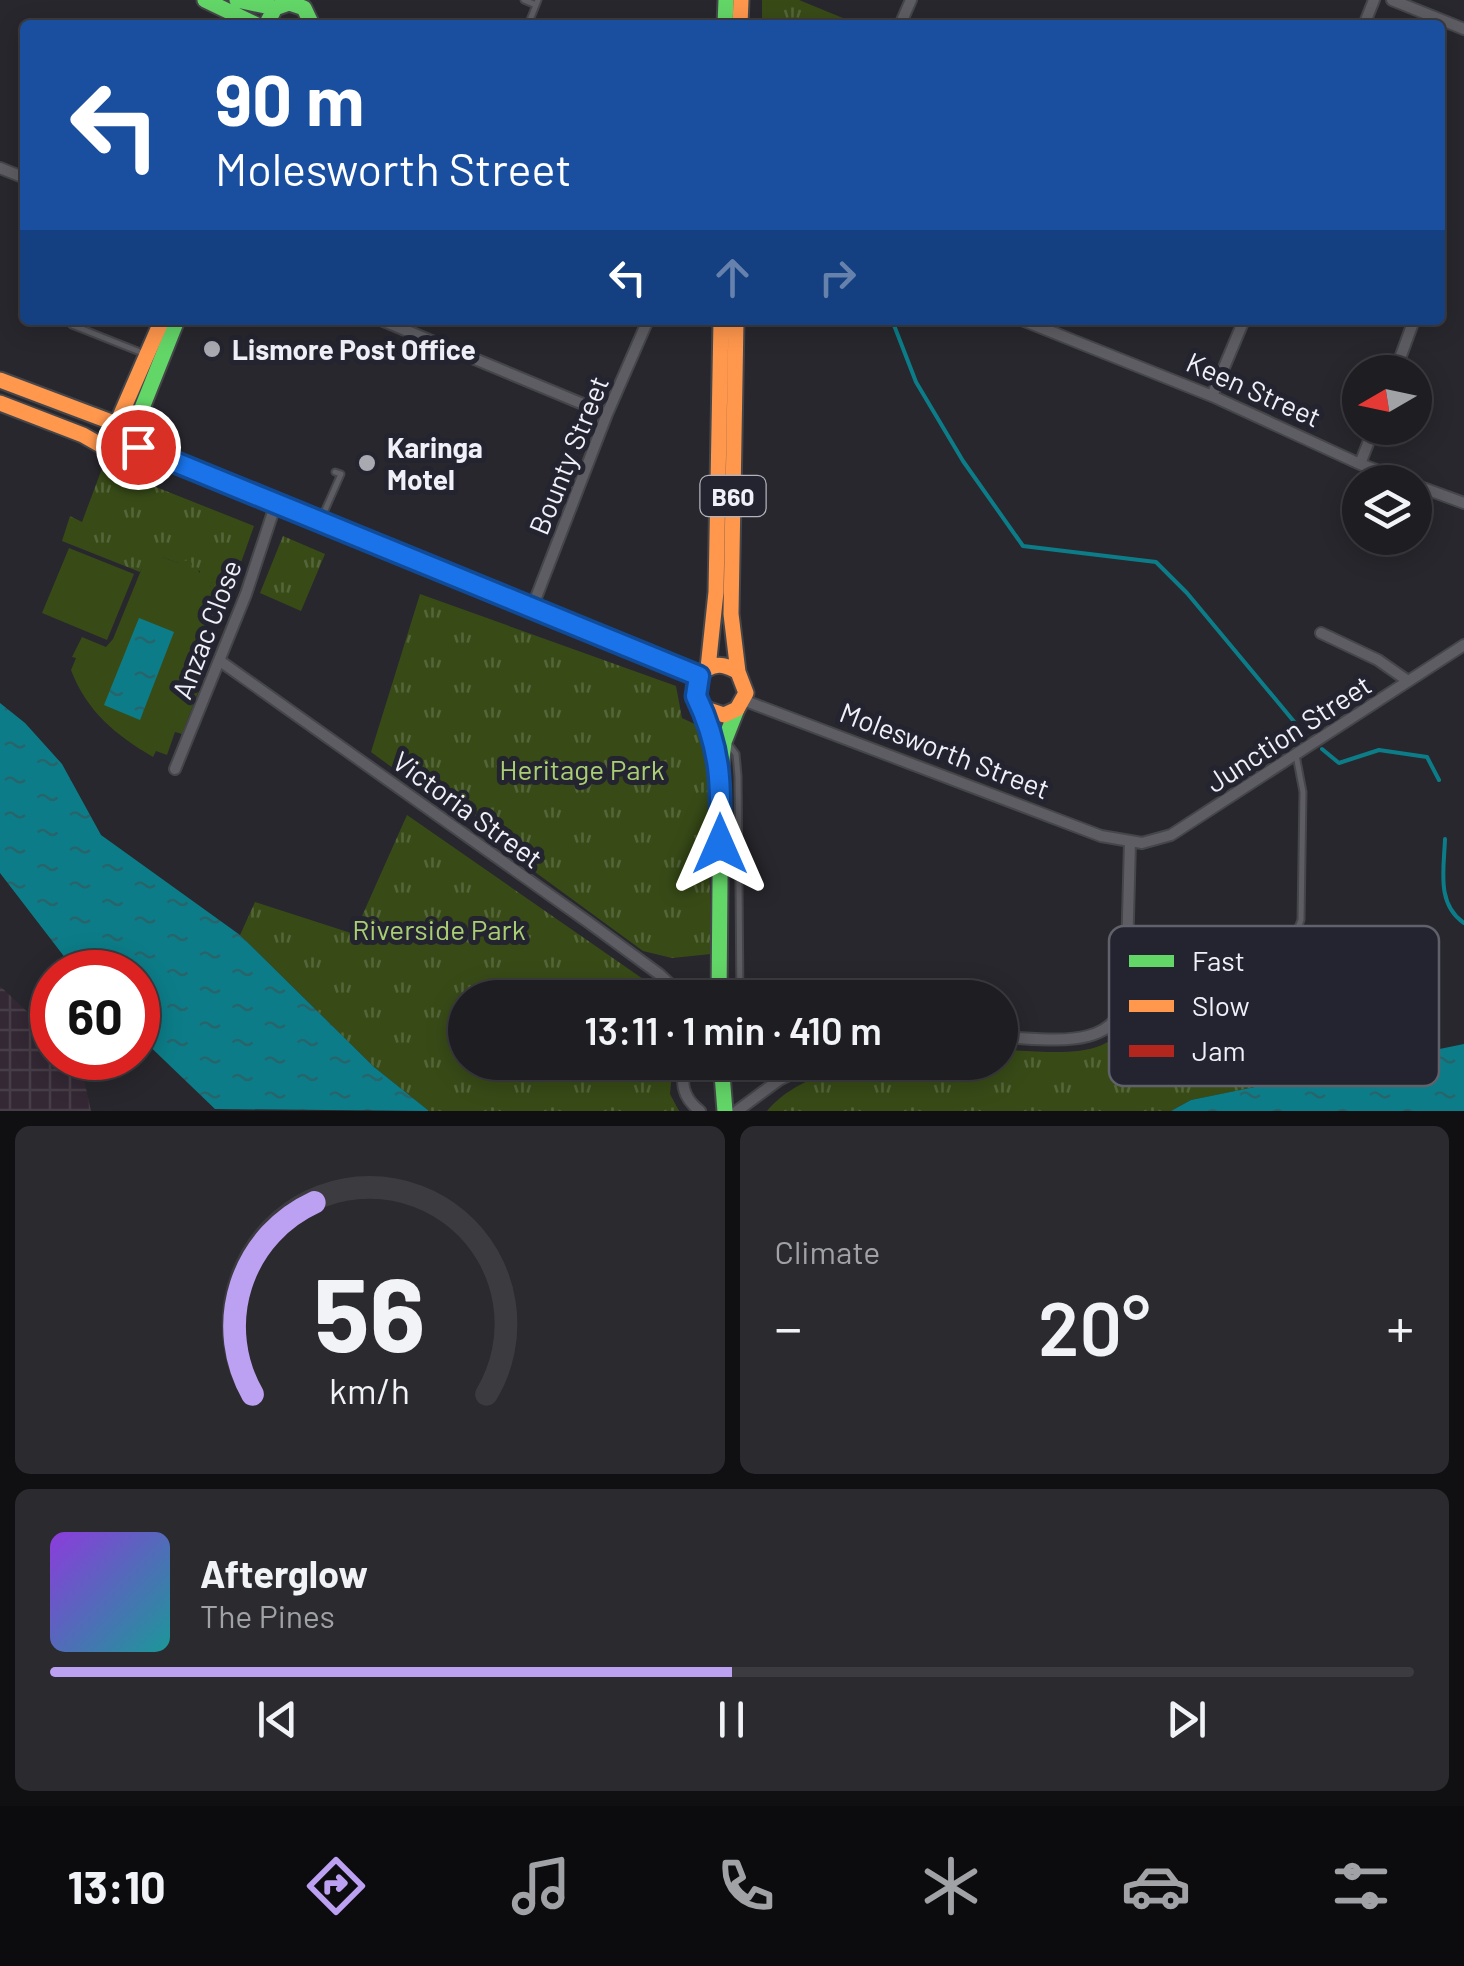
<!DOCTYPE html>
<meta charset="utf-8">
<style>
:root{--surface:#1d1d22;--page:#2a2a2f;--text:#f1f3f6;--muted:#a0a2a5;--line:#3b3b40;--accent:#bca0f2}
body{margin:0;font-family:Barlow,sans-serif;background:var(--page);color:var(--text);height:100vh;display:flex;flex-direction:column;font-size:38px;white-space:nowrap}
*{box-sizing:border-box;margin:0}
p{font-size:32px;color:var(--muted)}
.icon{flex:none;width:55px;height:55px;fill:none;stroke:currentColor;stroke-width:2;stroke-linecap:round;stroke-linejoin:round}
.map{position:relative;height:1111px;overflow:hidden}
.details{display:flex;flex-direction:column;gap:15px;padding:15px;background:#101013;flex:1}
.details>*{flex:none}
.top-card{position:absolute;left:20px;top:20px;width:1425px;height:305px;border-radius:10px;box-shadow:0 5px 25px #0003,0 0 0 2px var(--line);background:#1a4fa0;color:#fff;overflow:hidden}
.needle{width:65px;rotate:261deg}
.buttons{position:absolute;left:1342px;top:355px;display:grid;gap:20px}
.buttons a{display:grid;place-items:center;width:90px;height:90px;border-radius:50%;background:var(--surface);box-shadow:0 5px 25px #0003,0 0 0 2px var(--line);font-size:50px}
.speed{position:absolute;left:30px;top:950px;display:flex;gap:20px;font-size:50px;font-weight:700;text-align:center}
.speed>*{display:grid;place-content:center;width:130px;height:130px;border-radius:50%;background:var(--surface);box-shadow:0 5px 25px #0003,0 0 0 2px var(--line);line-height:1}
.speed .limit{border:15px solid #d22;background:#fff;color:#111}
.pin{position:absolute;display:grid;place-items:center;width:85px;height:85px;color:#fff;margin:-42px;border:5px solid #fff;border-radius:50%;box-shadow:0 2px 10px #0007}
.me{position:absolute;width:110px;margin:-55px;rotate:0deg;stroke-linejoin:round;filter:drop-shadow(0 0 8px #0008)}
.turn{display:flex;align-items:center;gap:35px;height:210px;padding:0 30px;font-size:45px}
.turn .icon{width:130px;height:130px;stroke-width:2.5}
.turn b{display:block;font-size:70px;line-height:85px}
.lanes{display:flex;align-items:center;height:95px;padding:0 30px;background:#0003;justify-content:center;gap:50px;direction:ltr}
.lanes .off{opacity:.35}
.big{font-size:75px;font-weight:600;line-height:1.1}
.details .card{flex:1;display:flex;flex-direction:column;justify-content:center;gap:15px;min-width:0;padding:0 35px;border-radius:15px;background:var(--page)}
.details .dial{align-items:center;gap:0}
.dial svg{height:260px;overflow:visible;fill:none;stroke:var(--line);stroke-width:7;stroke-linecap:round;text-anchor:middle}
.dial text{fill:var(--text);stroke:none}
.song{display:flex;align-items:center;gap:30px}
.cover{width:120px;height:120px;border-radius:15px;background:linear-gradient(135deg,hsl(270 70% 55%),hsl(180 70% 35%))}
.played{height:10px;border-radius:5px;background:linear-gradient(90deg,var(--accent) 50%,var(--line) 50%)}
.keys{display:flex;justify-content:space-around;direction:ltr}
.heat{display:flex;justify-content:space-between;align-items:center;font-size:55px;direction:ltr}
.details .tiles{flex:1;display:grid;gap:15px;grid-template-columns:1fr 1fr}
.card:last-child{grid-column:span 2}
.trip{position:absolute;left:448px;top:980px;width:570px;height:100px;border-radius:50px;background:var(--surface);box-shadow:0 5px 25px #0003,0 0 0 2px var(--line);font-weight:600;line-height:100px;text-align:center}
.menu{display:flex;height:160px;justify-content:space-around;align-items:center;background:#0c0c0e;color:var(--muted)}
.menu .icon{width:70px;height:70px}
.menu .selected{color:var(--accent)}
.menu b{font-size:45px;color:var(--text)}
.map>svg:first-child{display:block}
</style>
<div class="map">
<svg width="1464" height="1111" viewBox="0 0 1464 1111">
<defs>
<pattern id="industrial-grid" width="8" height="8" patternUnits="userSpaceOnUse" patternTransform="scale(2.5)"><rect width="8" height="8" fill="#332834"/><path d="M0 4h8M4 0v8" fill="none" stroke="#473d48"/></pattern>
<pattern id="park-tufts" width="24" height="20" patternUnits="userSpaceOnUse" patternTransform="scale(2.5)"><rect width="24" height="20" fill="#384b17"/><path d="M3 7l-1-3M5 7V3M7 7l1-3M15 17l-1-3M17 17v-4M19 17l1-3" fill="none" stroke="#55653a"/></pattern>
<pattern id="water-ripples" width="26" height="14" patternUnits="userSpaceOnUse" patternTransform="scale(2.5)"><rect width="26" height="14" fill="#0c7d88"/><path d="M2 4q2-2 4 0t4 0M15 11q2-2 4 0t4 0" fill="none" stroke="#27656c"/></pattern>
</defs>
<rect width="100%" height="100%" fill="#27272d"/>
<path fill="url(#industrial-grid)" d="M0,986L52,1035V1058H77L80,1061L91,1111H0Z"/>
<path fill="#384b17" d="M69,548L134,574L107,640L42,613Z
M162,557L178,563L180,558L193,563L210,588L213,577L222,570L228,572L226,581L233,585L195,678L202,682L182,734L175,732L167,755L156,751L153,757C116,735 87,712 71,670L76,658L72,657L82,637L106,647L113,639L144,563Z"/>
<path fill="url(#park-tufts)" d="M762,0H799L860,25H762Z
M103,466L254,526L233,585L225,582L228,573L222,570L218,579L213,578L210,588L202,585L203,582L198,580L200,571L191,569L192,563L181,559L178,563L162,557L158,569L145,563L140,572L62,541L70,516L82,522Z
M283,536L325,554L301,611L260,593Z
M420,594L676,686L682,718L707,730L711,954L672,958L643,951L371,752Z
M407,815L669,997L465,998V1062L673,1063L670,1094L679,1111H429L374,1067L240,935L255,902L354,934Z
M1260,959L1255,1087L1191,1100L1171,1111H767C818,1051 929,1062 1000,1062V1050C1064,1051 1129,1068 1140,984Z"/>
<path fill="url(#water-ripples)" d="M139,618L174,632L140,720L104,705Z
M0,703L25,723L62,764L101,835L240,935L374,1067L429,1111L215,1109L138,1035V972H76L0,873Z
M1464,1044V1111H1171L1191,1100Z"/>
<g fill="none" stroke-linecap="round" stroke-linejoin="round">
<path stroke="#0c7d88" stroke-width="4" d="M892,320L916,382L963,461L1023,546L1156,562L1187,593L1306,736
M1322,749L1339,763L1379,750L1427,757L1439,780
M1445,839C1444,869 1436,904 1464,923"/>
<g stroke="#45464a" stroke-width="9">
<path id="lane" d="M524,0L536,5
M528,25L538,0
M66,320L72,325L145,354
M322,517L341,474L335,472
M727,742L736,754L738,776L740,998
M1129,953L1297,930L1301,920L1303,792L1296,755"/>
</g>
<g stroke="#45464a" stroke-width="14">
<path id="street" d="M1392,0L1464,29
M900,25L911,0
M1364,25L1374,0
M0,168L25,178
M381,320L607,414
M1022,320L1212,396L1360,464L1409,482
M1395,372L1414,320
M1212,396L1244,320
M1360,464L1374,428
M1415,485L1464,503
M532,608L607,414L648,320
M1321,633L1378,660L1408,681
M220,661L588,922L659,974L685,998
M743,700L1101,836L1142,843L1171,835L1464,645
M175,769L246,594L276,503
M1000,1037C1044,1038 1120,1054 1126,992L1130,842
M687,1062C679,1082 683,1098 700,1111
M737,1111L779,1080L815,1062"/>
</g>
<g stroke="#45464a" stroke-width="19">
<path id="fast" d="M205,0L257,25
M237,0L275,8
M266,25L275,8L289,3L304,8L312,25
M725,25L726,0
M138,447L142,408L177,320
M719,998L721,767L724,742L737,709
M721,1062L725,1111"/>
</g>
<g stroke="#45464a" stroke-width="19">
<path id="slow" d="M740,25L741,0
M736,320L731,614L738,672
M0,380L114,423
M0,403L83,435L118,455L131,453L138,447
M118,421L162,320
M708,668L716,592L721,320
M703,708L724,715L737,709L746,693L738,672C728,666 718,662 707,669C684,684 712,740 719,762"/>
</g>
<g stroke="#45464a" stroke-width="19">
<path id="jam" d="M138,447L699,677"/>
</g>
<use href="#lane" stroke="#5d5d63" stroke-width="5"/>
<use href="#street" stroke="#5d5d63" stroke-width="10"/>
<use href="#fast" stroke="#63d668" stroke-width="15"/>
<use href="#slow" stroke="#ff974d" stroke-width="15"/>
<use href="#jam" stroke="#b3261e" stroke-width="15"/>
</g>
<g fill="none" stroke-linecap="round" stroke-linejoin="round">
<g stroke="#114b97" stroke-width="25">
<path id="route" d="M138,447L699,676L696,696C722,750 721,786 720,844"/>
</g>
<use href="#route" stroke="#1a73e8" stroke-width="18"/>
</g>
<g fill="#a9aab1" stroke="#242430" stroke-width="4">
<circle cx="212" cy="349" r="10"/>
<circle cx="367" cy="463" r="10"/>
</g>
<g text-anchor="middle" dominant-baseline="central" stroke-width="10" stroke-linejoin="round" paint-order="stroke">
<rect fill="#242430" stroke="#b2b3bc" stroke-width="2.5" x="700.5" y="476" width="65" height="40" rx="8"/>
<g font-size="25" font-weight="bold" fill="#eff0f8">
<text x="733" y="496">B60</text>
</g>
<g font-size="28" font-weight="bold" fill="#eff0f8" stroke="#242430" text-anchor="start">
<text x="232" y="349">Lismore Post Office</text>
<text x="387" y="447">Karinga<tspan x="387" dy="32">Motel</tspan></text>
</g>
<g font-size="28" fill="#eff0f8" stroke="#242430">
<text transform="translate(1254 389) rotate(24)">Keen Street</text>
<text transform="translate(568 455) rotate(-68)">Bounty Street</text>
<text transform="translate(206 629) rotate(-69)">Anzac Close</text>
<text transform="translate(1288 733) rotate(-33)">Junction Street</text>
<text transform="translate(945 750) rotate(21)">Molesworth Street</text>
<text transform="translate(468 809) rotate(36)">Victoria Street</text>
</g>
<g font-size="28" fill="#a9ce74" stroke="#242430">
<text x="582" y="769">Heritage Park</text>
<text x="439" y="929">Riverside Park</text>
</g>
</g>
<rect x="1109" y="926" width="330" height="160" rx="15" fill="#242430" stroke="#61616c" stroke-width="2.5"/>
<rect x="1129" y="955" width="45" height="12" fill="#63d668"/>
<rect x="1129" y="1000" width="45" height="12" fill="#ff974d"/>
<rect x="1129" y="1045" width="45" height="12" fill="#b3261e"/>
<g font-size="28" fill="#eff0f8">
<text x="1192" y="971">Fast</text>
<text x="1192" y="1016">Slow</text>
<text x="1192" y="1061">Jam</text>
</g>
</svg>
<div class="buttons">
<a><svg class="needle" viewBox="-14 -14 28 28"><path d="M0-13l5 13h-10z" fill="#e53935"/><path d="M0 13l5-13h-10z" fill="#a0a2a5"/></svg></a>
<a><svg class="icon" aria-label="layers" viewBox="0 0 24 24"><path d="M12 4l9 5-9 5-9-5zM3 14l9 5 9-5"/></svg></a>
</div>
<div class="speed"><div class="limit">60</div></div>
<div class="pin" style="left:138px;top:447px;background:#d93025"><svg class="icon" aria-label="arrive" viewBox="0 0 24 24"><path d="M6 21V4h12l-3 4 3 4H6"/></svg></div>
<svg class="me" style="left:720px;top:844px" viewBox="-20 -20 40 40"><path d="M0-17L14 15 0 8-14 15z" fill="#1a73e8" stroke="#fff" stroke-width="4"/></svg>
<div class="trip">13:11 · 1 min · 410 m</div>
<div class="top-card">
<div class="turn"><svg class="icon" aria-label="left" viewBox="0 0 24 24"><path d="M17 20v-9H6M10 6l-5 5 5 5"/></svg><div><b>90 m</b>Molesworth Street</div></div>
<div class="lanes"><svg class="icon" aria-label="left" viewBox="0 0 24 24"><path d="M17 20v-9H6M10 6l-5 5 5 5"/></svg><svg class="icon off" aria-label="ahead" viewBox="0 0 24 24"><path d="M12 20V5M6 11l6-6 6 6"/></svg><svg class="icon off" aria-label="right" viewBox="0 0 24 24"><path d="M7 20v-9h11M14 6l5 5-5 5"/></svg></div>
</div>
</div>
<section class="details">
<div class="tiles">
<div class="card dial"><svg viewBox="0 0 100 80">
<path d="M14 69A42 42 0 1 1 86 69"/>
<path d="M14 69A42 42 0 0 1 33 10" stroke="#bca0f2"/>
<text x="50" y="56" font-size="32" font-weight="700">56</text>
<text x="50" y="72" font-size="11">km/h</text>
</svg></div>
<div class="card"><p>Climate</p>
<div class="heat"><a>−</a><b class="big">20°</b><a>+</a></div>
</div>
<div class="card">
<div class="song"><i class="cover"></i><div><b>Afterglow</b><p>The Pines</p></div></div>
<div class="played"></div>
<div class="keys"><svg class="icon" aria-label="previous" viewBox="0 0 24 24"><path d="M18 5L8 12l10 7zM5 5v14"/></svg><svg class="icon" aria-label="pause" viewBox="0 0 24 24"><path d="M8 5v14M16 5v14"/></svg><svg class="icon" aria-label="next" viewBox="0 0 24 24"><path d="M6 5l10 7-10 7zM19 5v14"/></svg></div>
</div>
</div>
</section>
<nav class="menu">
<b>13:10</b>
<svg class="icon selected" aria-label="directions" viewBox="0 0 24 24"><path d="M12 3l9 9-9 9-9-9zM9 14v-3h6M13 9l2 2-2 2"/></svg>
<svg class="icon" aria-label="music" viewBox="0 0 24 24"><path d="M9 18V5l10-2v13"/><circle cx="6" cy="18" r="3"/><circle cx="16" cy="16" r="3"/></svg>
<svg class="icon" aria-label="phone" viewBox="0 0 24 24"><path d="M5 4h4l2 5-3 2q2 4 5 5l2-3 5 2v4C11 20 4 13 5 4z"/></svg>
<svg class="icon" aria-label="climate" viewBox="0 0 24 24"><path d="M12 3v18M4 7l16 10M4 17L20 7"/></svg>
<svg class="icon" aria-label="car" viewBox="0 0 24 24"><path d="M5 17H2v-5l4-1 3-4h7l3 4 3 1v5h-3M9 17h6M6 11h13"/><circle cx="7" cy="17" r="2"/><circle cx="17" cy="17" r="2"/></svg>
<svg class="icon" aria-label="filters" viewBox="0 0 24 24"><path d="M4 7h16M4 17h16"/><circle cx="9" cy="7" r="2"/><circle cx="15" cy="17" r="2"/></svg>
</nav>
